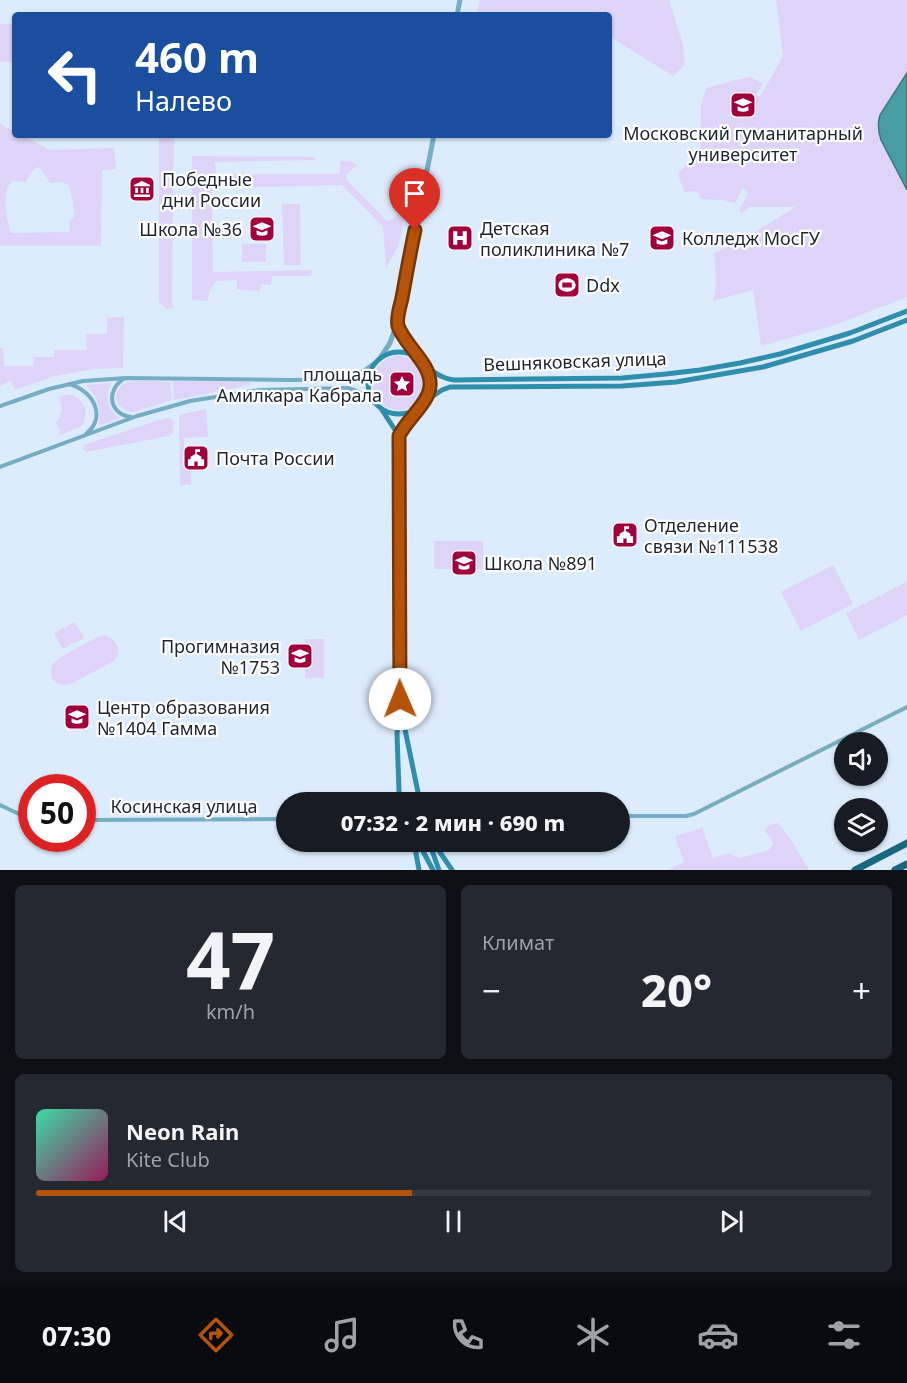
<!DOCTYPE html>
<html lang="ru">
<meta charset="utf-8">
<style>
:root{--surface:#171b24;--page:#242831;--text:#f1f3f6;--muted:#9ea1a6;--line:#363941;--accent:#b45309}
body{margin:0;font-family:"Noto Sans",sans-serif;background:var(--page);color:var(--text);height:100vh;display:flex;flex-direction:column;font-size:22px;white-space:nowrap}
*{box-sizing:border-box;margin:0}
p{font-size:20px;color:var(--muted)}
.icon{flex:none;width:33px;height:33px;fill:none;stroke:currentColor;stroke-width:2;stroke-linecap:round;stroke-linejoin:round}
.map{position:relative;height:870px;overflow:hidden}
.details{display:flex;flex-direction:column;gap:15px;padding:15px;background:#0d0f14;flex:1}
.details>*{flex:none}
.top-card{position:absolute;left:12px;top:12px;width:600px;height:126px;border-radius:6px;box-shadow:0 2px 4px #0004;background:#1a4fa0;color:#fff;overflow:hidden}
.fabs{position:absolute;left:834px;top:732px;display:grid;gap:12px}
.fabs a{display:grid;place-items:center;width:54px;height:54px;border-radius:50%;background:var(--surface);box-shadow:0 2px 4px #0004;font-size:30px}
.speed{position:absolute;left:18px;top:774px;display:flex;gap:12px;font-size:30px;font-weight:700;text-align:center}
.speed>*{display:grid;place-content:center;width:78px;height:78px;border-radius:50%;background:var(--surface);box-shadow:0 2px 4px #0004;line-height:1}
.speed .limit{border:9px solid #d22;background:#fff;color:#111}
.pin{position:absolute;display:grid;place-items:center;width:51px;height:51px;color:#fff;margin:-62px -26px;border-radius:50% 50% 50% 0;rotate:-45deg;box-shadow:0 0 6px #0007}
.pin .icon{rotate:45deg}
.me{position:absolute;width:66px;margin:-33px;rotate:359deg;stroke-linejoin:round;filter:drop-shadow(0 0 4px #0008)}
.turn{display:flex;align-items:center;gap:21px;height:126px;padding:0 24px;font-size:27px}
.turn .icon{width:78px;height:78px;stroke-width:2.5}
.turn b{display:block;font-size:42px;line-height:51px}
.big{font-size:45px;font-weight:800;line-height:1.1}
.details .tile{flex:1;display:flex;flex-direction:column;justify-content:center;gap:9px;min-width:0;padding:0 21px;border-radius:9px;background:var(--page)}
.details .dial{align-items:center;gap:0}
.dial b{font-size:78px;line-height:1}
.song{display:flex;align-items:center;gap:18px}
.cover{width:72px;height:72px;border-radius:9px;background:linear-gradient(135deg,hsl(160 70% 55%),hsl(330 70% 35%))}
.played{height:6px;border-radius:3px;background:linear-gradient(90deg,var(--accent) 45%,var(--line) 45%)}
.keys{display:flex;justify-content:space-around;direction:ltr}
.heat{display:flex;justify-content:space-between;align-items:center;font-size:33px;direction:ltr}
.details .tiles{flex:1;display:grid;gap:15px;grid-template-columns:1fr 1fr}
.tile:last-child{grid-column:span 2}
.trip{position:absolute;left:276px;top:792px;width:354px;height:60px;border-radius:30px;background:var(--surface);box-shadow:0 2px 4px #0004;font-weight:800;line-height:60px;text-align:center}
.menu{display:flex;height:96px;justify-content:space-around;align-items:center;background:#090b0e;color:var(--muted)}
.menu .icon{width:42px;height:42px}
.menu .active{color:var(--accent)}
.menu b{font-size:27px;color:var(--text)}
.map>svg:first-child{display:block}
</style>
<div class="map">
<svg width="907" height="870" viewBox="0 0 907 870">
<rect width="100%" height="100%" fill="#ddecfc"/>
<path fill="#ddd4f7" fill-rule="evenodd" d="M480,0H669L683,45L685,65L673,76L609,36V15H476Z
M776,0H907V297L835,325L761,346L753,290L713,301C718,287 715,268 714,253L743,240L795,207H750L742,213L739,210L748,194L746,190L742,189L735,203L722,200L701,199L697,191L684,192L678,174L700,147L701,103L707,88L735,80L751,77L763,84L756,95L760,97L783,56Z
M0,24H15V62H0Z
M0,124L15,132V135H21L51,150L114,148L116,169L102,170L101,246H0ZM40,167L50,183L61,182L69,185L73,202L74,216L69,222L70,232L11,233C7,220 0,189 13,181L25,182C31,176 30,169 40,167Z
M159,135H174L172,299L173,308L167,309L159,302Z
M192,156L315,157V160L215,162L216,174H339L341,161H350L357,165L346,175V179L387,221L391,220L400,212L405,213L399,245L386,268L383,227L342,185L212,188L213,272L312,270L311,276H272L271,285L261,284L260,291L237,289V280L216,281L209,293L208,301L192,300Z
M282,204H300L301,265H284Z
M242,244H266V262H242Z
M124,317L123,368L95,369L55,376L15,390L14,387L10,381L0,386V348H3L4,366H33L34,357H54V350H87L86,334H107V318Z
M372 383a27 27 0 1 1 54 0a27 27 0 1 1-54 0Z
M152,381L170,382L172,400L133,412C124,411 119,407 116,399C118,378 136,381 152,381Z
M173,381L250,382V385L174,400Z
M111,383C105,396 106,411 121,418L98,426C102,407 98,399 86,385Z
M67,394C84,397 90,411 82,426L58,436L60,430L56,423C63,412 63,409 59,397Z
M206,409L208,437L184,438V451H191V485H180L179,415Z
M165,418H170L174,422L173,433L169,436L86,452L83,449L84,445Z
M434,541H483L484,569H434Z
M833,565L853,604L801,631L781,592Z
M907,582V615L859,640L846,613Z
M75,622L84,638L63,649L54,633Z
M103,635C116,638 123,650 114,661L73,683C70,684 66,686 63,685C53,685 47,672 53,664C58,657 94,639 103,635Z
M305,639H324V678H305Z
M778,823L790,838L809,870H667L684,862L675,836L702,828L713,858L728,853L740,858L769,850L773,843L765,830L769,825Z"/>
<path fill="#479da1" stroke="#3a797f" stroke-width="1.5" d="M907,73V190L881,140C878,131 877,124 880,115Z"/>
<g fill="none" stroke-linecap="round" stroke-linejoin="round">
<path stroke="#76adc2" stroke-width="4" d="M125,378C106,389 108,414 131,417
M69,384C92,390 108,416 86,434
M0,406L49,389L83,381L126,378L291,380L348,379L362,372L376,362
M0,467L137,416L190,401L260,390L348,388L359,392L376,404
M0,805L19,814L32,818
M620,816H686L694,814L907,707
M82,820L286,819"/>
<path stroke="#76adc2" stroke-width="5" d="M457,15L460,0
M397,323L406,341L418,358
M380,358L390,343L397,323L434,135"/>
<path stroke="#2f8eac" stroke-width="5" d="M368 383a31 31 0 1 1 62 0a31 31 0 1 1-62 0Z
M422,362C432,371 440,378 454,380L622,378L666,374L700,370L740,363L780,354L850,333L907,311
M424,402L442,390L450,387L622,386L676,382L763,367L853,341L907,320
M382,410L399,436
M401,710L420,802
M400,802L399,791L397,734L400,704L399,436L405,425L419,407
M414,842L419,870
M418,842L433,870
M429,842L439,870
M433,842L452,870"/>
<path stroke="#17687f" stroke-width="7" d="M855,870L907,843
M895,870L907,864"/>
</g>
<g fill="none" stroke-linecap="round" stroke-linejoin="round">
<g stroke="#753606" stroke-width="15">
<path id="route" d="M400,699L399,436C406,420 429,403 430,386C432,364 405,346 398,326C396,318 400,307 402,298C406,276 410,253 415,230"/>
</g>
<use href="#route" stroke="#b45309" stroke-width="10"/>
</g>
<defs>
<g id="university-square" transform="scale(1.35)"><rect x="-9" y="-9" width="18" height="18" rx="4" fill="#a0013b" stroke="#fff"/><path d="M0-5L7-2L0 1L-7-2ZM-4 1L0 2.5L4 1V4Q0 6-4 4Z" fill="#fff"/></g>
<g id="museum-square" transform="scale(1.35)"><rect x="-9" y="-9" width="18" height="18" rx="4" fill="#a0013b" stroke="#fff"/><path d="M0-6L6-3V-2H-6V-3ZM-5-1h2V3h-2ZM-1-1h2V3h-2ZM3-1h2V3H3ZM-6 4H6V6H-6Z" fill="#fff"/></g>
<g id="school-square" transform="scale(1.35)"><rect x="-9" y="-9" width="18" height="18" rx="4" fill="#a0013b" stroke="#fff"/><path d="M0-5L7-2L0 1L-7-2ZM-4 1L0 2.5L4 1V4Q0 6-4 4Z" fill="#fff"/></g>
<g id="hospital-square" transform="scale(1.35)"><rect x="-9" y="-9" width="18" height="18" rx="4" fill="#a0013b" stroke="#fff"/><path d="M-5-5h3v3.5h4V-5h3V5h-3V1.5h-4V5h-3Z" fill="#fff"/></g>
<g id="stadium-square" transform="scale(1.35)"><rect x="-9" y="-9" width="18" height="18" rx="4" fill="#a0013b" stroke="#fff"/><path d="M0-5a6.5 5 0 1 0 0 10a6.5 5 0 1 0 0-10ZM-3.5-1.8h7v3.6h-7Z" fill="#fff"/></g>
<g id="sight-square" transform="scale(1.35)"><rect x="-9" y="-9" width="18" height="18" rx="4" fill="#a0013b" stroke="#fff"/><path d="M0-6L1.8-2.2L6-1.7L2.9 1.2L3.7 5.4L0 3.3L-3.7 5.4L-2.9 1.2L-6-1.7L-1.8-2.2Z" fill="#fff"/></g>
<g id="civic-square" transform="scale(1.35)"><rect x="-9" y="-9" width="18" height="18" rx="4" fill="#a0013b" stroke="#fff"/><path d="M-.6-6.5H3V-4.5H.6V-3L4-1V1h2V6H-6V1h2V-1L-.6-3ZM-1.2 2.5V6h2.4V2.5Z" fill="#fff"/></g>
</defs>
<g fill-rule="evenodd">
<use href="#university-square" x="743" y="105"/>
<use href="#museum-square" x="142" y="189"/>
<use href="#school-square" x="262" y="229"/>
<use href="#hospital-square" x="460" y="238"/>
<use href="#university-square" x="662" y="238"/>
<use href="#stadium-square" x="567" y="285"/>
<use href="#sight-square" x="402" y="384"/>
<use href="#civic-square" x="196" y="458"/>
<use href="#civic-square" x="625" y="535"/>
<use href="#school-square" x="464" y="563"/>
<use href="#school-square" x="300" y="656"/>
<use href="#school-square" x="77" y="717"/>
</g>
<g text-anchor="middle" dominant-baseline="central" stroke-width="4.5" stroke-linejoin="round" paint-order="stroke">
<g font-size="18" fill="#1d2630" stroke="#fff" text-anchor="start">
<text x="743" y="133" text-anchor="middle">Московский гуманитарный<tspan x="743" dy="21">университет</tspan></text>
<text x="162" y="179">Победные<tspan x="162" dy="21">дни России</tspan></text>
<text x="480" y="228">Детская<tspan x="480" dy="21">поликлиника №7</tspan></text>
<text x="242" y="229" text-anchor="end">Школа №36</text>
<text x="682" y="238">Колледж МосГУ</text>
<text x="586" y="285">Ddx</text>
<text x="382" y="374" text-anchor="end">площадь<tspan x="382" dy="21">Амилкара Кабрала</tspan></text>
<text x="216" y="458">Почта России</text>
<text x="644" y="525">Отделение<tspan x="644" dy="21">связи №111538</tspan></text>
<text x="484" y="563">Школа №891</text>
<text x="280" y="646" text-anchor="end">Прогимназия<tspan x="280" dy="21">№1753</tspan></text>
<text x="97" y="707">Центр образования<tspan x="97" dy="21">№1404 Гамма</tspan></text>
</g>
<g font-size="18" fill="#1d2630" stroke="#fff">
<text transform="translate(575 361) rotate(-2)">Вешняковская улица</text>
<text x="184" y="806">Косинская улица</text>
</g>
</g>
</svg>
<div class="fabs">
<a><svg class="icon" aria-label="sound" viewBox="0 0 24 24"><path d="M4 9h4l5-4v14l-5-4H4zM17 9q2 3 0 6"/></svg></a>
<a><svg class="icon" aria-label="layers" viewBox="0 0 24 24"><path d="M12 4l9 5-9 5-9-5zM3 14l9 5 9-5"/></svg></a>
</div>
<div class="speed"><div class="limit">50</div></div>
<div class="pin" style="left:415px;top:230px;background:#d93025"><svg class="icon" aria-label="arrive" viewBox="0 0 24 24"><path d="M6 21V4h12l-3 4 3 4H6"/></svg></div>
<svg class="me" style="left:400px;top:699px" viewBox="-20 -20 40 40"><circle r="19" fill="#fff"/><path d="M0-13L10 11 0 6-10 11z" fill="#b45309"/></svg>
<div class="trip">07:32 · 2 мин · 690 m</div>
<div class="top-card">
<div class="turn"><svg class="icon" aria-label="left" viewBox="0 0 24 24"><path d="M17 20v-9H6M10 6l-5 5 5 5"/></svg><div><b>460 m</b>Налево</div></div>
</div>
</div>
<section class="details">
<div class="tiles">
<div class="tile dial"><b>47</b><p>km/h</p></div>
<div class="tile"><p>Климат</p>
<div class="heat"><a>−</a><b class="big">20°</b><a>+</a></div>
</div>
<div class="tile">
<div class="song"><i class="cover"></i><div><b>Neon Rain</b><p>Kite Club</p></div></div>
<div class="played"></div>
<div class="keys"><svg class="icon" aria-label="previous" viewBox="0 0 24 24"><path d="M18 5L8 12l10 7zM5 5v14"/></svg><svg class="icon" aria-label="pause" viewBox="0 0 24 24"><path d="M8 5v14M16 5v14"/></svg><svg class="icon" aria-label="next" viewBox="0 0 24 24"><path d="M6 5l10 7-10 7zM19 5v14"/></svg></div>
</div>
</div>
</section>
<nav class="menu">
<b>07:30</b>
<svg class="icon active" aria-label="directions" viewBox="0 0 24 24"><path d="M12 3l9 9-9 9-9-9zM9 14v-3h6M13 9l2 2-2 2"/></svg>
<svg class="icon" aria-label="music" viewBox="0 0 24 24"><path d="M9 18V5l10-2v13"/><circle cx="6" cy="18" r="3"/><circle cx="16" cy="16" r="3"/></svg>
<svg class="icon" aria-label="phone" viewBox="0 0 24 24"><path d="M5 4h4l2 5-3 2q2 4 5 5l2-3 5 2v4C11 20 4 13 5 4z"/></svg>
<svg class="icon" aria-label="climate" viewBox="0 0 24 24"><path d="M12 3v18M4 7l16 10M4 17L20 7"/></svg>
<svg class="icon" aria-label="car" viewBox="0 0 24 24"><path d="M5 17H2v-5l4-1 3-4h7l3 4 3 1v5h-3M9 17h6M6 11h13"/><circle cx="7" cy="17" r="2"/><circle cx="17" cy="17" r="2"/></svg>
<svg class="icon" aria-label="filters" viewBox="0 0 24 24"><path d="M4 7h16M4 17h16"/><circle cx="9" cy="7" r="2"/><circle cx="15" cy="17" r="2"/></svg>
</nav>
